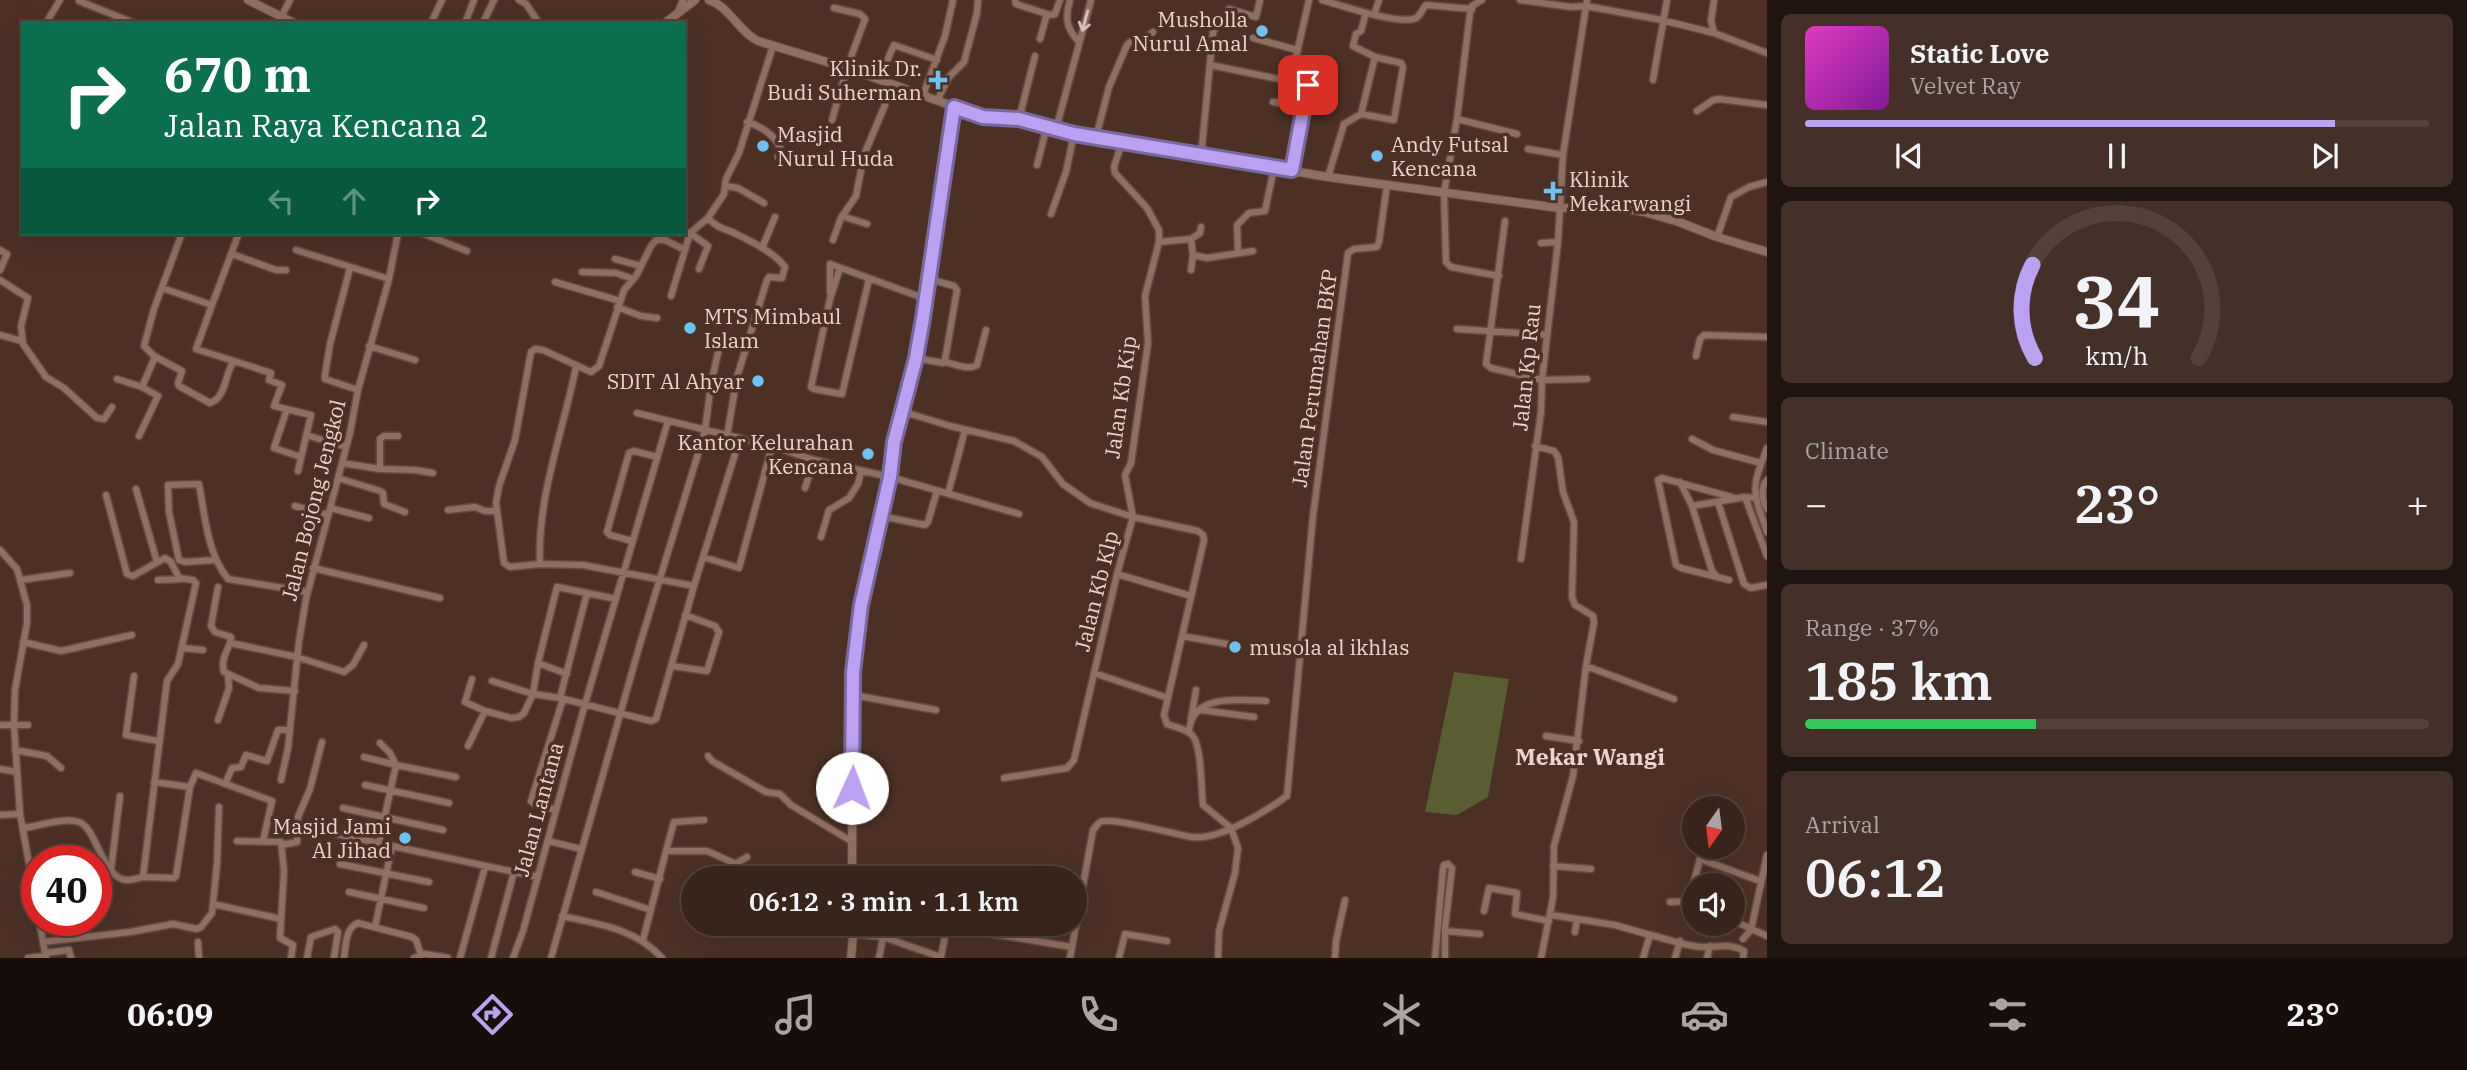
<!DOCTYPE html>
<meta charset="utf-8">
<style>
:root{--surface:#39241b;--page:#443028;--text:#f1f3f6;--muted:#aba4a3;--line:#53413a;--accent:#bca0f2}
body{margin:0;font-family:"IBM Plex Serif",serif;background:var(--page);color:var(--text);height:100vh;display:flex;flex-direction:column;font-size:26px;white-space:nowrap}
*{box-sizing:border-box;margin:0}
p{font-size:23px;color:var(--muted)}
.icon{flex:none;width:38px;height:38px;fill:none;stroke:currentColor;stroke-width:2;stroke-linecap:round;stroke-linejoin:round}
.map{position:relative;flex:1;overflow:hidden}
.sheet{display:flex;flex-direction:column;gap:14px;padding:14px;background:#1f140f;width:700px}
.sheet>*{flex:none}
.guide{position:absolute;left:21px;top:21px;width:665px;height:214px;border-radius:0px;box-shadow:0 7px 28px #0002,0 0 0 2px var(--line);background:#0b6e4f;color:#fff;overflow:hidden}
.needle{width:46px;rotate:194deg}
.controls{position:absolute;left:1682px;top:796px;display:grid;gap:14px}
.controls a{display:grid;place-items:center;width:63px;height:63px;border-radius:50%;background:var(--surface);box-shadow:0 7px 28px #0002,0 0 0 2px var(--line);font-size:35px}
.speed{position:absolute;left:21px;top:845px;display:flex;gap:14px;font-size:35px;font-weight:700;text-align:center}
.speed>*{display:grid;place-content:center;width:91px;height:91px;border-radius:50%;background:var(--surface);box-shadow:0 7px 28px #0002,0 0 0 2px var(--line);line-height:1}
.speed .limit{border:10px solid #d22;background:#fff;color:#111}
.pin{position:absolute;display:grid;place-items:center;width:60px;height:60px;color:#fff;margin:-30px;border-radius:14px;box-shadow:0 4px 10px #0006}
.me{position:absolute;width:77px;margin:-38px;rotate:2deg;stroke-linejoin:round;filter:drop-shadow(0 0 5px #0008)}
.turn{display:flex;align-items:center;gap:24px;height:147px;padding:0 28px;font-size:32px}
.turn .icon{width:91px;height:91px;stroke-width:2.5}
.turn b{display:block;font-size:49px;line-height:60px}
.lanes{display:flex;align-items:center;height:66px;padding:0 28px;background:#0003;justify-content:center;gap:35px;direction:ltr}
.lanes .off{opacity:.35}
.big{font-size:52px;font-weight:600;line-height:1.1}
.sheet .tile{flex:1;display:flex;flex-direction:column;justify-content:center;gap:10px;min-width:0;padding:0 24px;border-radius:10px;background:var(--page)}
.sheet .dial{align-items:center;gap:0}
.dial svg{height:182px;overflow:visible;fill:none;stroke:var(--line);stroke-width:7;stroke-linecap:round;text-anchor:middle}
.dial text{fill:var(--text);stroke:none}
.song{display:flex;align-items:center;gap:21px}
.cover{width:84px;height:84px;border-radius:10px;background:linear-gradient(135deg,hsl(310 70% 55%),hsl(290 70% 35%))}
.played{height:7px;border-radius:4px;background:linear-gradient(90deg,var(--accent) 85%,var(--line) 85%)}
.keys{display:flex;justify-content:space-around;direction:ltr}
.heat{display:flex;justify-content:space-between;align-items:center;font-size:38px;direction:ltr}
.charge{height:10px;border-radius:5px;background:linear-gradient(90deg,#34c759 37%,var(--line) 0)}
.trip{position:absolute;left:681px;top:866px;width:406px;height:70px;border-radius:35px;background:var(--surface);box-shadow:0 7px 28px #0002,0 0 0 2px var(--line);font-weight:600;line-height:70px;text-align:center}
.dock{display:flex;height:112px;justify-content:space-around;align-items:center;background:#170e0b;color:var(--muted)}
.dock .icon{width:49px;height:49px}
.dock .active{color:var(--accent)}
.dock b{font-size:32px;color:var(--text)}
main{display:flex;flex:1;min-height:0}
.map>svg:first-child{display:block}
</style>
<main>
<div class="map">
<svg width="1767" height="958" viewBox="0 0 1767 958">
<rect width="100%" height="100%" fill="#4c3024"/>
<path fill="#5a5c32" d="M1454,672L1509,679L1488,797L1457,815L1425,812Z"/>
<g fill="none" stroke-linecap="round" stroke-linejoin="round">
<g stroke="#644c42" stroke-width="9">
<path id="street" d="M519,0L526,4L539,23
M1015,0L1016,4L1050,15L1055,14L1060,0
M1070,0C1065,18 1066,28 1079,42
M1322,0C1340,5 1401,26 1416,18C1421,15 1422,9 1426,5L1472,9
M1482,0L1472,6L1470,13L1457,119L1444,193L1446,262L1451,267L1499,276
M1520,0L1571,7L1586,6L1662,20L1714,33L1767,53
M1714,0L1711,21L1714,33
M79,1L134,23
M678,12L683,0
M1374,15L1379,0
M46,23L60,0
M278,23L290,0
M431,23L442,0
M465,23L474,0
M483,23L494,0
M1253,38L1297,50
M1040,39L1047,14
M1210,65L1308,85
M879,79L894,45L937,60
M1653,80L1667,0
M923,95L945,36L953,0
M938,99L949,77L964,62L977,13L978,0
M1273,102L1305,106
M1697,111L1713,100L1719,99L1767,105
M1361,114L1394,120L1403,67L1401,63L1375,57L1353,46L1356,34L1361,31L1366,13
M1019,119L1035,56
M1457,119L1517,134
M832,120L847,68L865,19L860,14L834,8
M747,122C761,126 774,135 780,147L778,157
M1056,129L1091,0
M1096,137L1109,87L1127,45L1130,42H1141L1153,32
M1528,149L1563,155
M1201,157L1213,32L1229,9L1256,17L1260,0
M1037,165L1047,126
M1292,170L1308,85L1309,67L1299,62L1296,57L1309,0
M1328,177L1344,124L1361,114L1375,57
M725,186L738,188L764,203
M1051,214L1066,172L1074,134
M842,216L867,224
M708,218C716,227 722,228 732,232C749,240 774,252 785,267L782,278L769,277L767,280L737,377L727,436
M1505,221L1486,364L1491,368L1542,380L1587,379
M422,233L467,251
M690,233L708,246L699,269
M1717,237L1731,197L1749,187L1767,182
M833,240L841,218L856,196L864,155L885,105L888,82
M1159,242L1191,239L1200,233L1201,227
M1541,243L1558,242
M762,248L775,217
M0,250L7,254L0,270
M296,250L389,279
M1238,252L1237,225L1249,213L1265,211L1274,168
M232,254L276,270H286
M1193,255L1207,258L1253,251
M615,259L641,266
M350,268L330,344L325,375V379L358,390
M840,268L830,299L811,387L814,389L842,394L869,279
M1191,270L1193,255L1191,239
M582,272L616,273L633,279
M0,280L28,298L21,326L23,344L46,377L64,388L97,418L104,419L112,407
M555,282L620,301
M162,288L212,305L239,233
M830,293V264L926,299
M671,296L685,250
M212,305L196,349L234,361
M617,307L641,316L657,318
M1457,329L1547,335
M0,335L22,341
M369,346L415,360
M154,356L182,371L178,383L179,386L210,403C227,397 224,374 234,361L271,373L269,380L282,385L274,406L311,415L298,471
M1696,356L1700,339L1704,335L1767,337
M916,358L943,363L945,360L957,290L954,286L929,279
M945,362C955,364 968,371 977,365L986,330
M117,379L142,387
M287,409L274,448L301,457
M901,411L950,426L1014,441L1042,457L1063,484L1090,503L1133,517L1198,531L1203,535L1204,540L1164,715L1167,724C1174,727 1187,729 1192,735C1202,745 1201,790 1203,805L1231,828L1238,848L1235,873L1219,931L1218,958
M637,413L772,446L814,460L890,477L1019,514
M1733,417L1767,422
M306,435L346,447
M139,436L158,396L142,387L155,357L144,346L154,309L182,233
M740,438L694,586L583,565L540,564L510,567L504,563L496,503L499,486L515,440L531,352L535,349L543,350L591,372L599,366L624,290L636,276L651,246L656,240H665L685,250L690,233L708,218L724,194L726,179L739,153L773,46
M1692,439L1713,450L1761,463
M1535,446L1554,451L1558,457L1563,492L1574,522L1572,597L1575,605L1593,616L1594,622L1586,666L1573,776L1554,846L1553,898L1541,958
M1767,448C1751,490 1752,489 1767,532
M342,463L380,469L415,470L433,473
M380,469V439L384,436H398
M338,478L380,491L383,493L384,504L405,512
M1767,480C1760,488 1762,500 1767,509
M1680,482L1692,506L1712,571L1717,577L1729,580
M805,488L814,460
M136,489L157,562
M948,494L965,430
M1745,497L1767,556
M1718,502L1744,584L1751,588L1767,585
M295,506L328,515
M1692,506L1745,497L1755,498
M330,508L369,518
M448,510L475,507L485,511H497
M881,516L925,525L928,522L937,491
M821,537L829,510L849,498L858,484L861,471
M632,541L610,535L607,532L629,453L634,451L657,457
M0,550L17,569L27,605V623L15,690L14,725L20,814L37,907
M703,557L739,568L772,446
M1521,559L1541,412L1542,380L1558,242L1563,155L1587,0
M216,560L185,562L179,560L169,512L168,485L199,484C205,516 207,553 228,579L308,592
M540,564C537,497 563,432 576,367
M313,568L440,598
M1117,574L1191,596
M1717,577L1681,568L1676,565L1658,480L1662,478L1735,498
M21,580L70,573
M158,580L181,579
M218,587L211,626L215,632L231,637C230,650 220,656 224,672L259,688L295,691
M587,593L616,599
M1182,636L1227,644
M23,642L61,651L132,635
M230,643L297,657L344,672L353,665L364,645
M183,648L203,650
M538,663L567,674
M672,666L707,671L719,632L715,626L685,615
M1586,666L1674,699
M1094,673L1168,698
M134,676L126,735L158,741
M472,679L465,702L485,711
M492,681L533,694L560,698L651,721L656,719L694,586
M853,695L936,710
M1201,710L1254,717
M1191,719L1196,690
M218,720L229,688L228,675
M0,725H28
M1189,732C1191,693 1239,700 1266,701
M1546,736L1579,741
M380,743L390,753L396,765
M468,746L485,711L511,718L519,717L524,713L533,694L538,663L557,587L587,593L560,698
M15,750L47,756L61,768
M708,756L712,761L766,792L780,794L791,805L851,841
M364,757L396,765
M0,769L17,772
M1004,778L1067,768L1074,760L1117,574L1133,517L1125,475L1131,463L1148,343L1145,296L1159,242V230L1147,208L1115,173L1114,167L1122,142
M281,780L288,748L299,641L306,599L350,433L358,390L389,279L398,233
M154,782L190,787L196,773L272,801L263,841
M225,784L232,768L241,767L246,755L267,761L278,730H290
M365,785L449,803
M343,808L443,830
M556,810L535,804L531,801L563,699
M0,815L20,814
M23,828C40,826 63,817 79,822C97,828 102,879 127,880C132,880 138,878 143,877L167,681L178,664L196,583L193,580L179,578L171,562L165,558L133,576L127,574L106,495
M337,834L392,846L375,927
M237,841L281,842L284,871L280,938L293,945L291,958
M548,841L581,849
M379,843L396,765L456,777
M282,845L297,842L298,817L310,789L322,742
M392,846L538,877
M666,851L674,822L704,820
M340,864L429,882
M1553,866L1591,869
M728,868L747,857
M111,869L120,796
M635,872L660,879
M143,877L174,878L176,876L190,787
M349,892L424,908
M596,892L651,910
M1694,900L1691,893L1700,859L1760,881
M1670,902L1694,901
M213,904L281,919
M1484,911L1489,888L1517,893L1515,914L1549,921
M1551,915L1577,919L1575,932
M562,916C599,924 636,929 662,958
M1577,919L1615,925L1650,935
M39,920L46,958
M1732,920L1767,936
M1445,931L1480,934
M854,934L883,937L941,957L946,931L951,927L1072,947
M1743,939L1751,930L1767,855
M643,940L666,851H707L734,863
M43,942L130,932L173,924L197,929L201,927L212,913L217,864L219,807
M198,942L199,958
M45,953L69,950L71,958
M28,958L46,956
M307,958L311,937L335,929L338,932L334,958
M344,958C346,946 345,928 358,923L412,937L416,940L421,955
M414,958L425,954L448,958
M460,958L485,867
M491,958L514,872
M513,958L523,931L585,704L668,421
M551,958L640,644L705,431L711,384L722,335
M879,958L883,937
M1070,958L1093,830C1094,829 1099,822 1100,822C1110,816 1177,835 1192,837C1219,841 1266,811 1287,796L1313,516L1348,253L1354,249L1377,247L1379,242L1387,185
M1119,958L1125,934L1167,941
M1335,958L1336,941L1345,900
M1435,958L1443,869L1444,865L1448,864L1452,868L1445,928V958
M1643,958L1650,935C1664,938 1680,944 1694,946C1712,950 1727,941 1744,951L1743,958
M1675,958L1680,941
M1707,958L1710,946"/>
</g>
<g stroke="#644c42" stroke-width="10">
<path id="secondary" d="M248,0L294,23
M709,0C730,7 738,31 758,41L847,68L983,117L1019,119L1074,134L1328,177L1559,208H1621L1644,212L1679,222L1717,237L1767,252
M665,23L695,0
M852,878L853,672L861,605L890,477L894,442L916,358L923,318L954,107
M851,958L854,924"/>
</g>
<use href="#street" stroke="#8f6f61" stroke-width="6"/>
<use href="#secondary" stroke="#8f6f61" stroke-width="8"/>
</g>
<defs><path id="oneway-shaft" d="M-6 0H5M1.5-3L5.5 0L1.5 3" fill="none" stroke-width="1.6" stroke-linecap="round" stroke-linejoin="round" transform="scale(1.75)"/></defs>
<use stroke="#d6c1b8" href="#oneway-shaft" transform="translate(1085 21) rotate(105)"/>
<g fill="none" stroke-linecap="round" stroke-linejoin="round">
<g stroke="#7a689d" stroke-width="18">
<path id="route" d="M852,788L853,672L861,605L890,477L894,442L916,358L923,318L954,107L983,117L1019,119L1074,134L1292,170L1308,85"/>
</g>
<use href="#route" stroke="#bca0f2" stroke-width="12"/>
</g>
<g fill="#6ec2f3" stroke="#4c3024" stroke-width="2.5">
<circle cx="1262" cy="31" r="7"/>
<path d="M934.5 69.5h7v7h7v7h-7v7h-7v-7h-7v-7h7z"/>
<circle cx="763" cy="146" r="7"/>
<circle cx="1377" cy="156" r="7"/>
<path d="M1549.5 180.5h7v7h7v7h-7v7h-7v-7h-7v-7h7z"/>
<circle cx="690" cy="328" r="7"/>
<circle cx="758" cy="381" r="7"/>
<circle cx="868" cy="454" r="7"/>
<circle cx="1235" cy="647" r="7"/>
<circle cx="405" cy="838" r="7"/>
</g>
<g text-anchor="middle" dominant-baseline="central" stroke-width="7" stroke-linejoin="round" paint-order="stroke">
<g font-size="21" fill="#e8d5ce" stroke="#4c3024" text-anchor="end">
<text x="1248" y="19">Musholla<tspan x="1248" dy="24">Nurul Amal</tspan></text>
<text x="922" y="68">Klinik Dr.<tspan x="922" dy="24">Budi Suherman</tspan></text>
<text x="777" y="134" text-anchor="start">Masjid<tspan x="777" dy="24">Nurul Huda</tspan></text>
<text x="1391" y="144" text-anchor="start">Andy Futsal<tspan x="1391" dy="24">Kencana</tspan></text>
<text x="1569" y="179" text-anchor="start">Klinik<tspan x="1569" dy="24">Mekarwangi</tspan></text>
<text x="704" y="316" text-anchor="start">MTS Mimbaul<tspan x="704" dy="24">Islam</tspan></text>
<text x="744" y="381">SDIT Al Ahyar</text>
<text x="854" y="442">Kantor Kelurahan<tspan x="854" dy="24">Kencana</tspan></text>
<text x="1249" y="647" text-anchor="start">musola al ikhlas</text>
<text x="391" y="826">Masjid Jami<tspan x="391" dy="24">Al Jihad</tspan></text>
</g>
<g font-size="21" fill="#e8d5ce" stroke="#4c3024">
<text transform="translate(1526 367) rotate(-84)">Jalan Kp Rau</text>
<text transform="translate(1314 378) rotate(-82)">Jalan Perumahan BKP</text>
<text transform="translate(1120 397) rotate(-82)">Jalan Kb Kip</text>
<text transform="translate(313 500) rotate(-76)">Jalan Bojong Jengkol</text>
<text transform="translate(1096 591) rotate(-76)">Jalan Kb Klp</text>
<text transform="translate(538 809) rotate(-75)">Jalan Lantana</text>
</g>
<g font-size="23" font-weight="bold" fill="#e8d5ce" stroke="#4c3024">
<text x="1590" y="756">Mekar Wangi</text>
</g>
</g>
</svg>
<div class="controls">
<a><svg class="needle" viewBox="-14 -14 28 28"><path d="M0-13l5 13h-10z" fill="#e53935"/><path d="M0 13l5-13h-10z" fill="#aba4a3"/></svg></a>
<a><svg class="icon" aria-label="sound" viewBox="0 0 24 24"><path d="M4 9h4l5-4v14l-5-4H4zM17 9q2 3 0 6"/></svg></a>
</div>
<div class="speed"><div class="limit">40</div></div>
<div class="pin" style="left:1308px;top:85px;background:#d93025"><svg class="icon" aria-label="arrive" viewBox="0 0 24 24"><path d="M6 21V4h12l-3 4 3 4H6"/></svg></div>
<svg class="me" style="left:852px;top:788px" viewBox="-20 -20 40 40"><circle r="19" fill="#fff"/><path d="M0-13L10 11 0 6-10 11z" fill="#bca0f2"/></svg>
<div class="trip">06:12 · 3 min · 1.1 km</div>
<div class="guide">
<div class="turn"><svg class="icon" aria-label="right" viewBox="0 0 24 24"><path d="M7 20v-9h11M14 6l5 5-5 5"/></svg><div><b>670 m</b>Jalan Raya Kencana 2</div></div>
<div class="lanes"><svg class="icon off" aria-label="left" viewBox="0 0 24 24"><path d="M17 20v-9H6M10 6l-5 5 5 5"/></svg><svg class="icon off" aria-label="ahead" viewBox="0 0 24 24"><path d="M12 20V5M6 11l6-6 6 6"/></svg><svg class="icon" aria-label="right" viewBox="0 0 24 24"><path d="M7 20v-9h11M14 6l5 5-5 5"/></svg></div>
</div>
</div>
<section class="sheet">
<div class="tile">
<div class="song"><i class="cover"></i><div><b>Static Love</b><p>Velvet Ray</p></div></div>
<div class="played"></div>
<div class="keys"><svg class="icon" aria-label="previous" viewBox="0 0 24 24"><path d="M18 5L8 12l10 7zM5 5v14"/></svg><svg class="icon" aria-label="pause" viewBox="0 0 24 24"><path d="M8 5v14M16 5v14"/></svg><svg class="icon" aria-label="next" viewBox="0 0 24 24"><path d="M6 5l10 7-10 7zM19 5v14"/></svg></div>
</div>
<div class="tile dial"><svg viewBox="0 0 100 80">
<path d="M14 69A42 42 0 1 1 86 69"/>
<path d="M14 69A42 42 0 0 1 13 28" stroke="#bca0f2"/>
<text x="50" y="56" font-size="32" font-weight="700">34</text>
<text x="50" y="72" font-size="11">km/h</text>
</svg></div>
<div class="tile"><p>Climate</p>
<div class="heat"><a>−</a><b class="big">23°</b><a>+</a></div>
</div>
<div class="tile"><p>Range · 37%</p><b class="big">185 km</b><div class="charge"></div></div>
<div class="tile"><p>Arrival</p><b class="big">06:12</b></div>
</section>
</main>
<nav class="dock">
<b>06:09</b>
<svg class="icon active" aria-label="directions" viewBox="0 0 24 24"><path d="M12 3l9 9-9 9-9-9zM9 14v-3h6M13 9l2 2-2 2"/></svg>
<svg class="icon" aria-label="music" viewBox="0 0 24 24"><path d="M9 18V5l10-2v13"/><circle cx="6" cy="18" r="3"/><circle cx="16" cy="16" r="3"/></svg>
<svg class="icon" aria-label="phone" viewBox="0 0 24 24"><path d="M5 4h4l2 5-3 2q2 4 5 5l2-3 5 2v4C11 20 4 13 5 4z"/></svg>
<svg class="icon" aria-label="climate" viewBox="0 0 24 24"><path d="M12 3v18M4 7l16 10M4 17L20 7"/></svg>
<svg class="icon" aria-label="car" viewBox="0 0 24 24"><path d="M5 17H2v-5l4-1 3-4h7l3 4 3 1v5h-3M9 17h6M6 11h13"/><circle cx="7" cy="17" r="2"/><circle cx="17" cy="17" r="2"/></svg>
<svg class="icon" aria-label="filters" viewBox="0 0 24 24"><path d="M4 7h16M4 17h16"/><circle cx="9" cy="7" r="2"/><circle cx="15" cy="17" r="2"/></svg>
<b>23°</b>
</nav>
